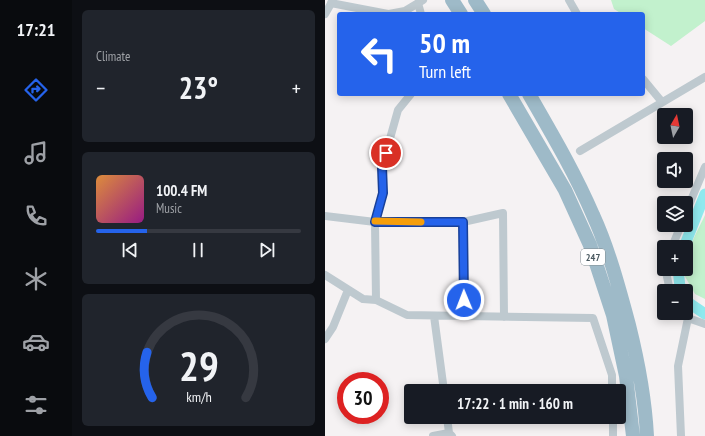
<!DOCTYPE html>
<meta charset="utf-8">
<style>
:root{--surface:#171b24;--page:#20242c;--text:#f1f3f6;--muted:#9ea1a6;--line:#363941;--accent:#2563eb}
body{margin:0;font-family:"PT Sans Narrow",sans-serif;background:var(--page);color:var(--text);height:100vh;display:flex;flex-direction:column;font-size:15px;white-space:nowrap}
*{box-sizing:border-box;margin:0}
p{font-size:13px;color:var(--muted)}
.icon{flex:none;width:22px;height:22px;fill:none;stroke:currentColor;stroke-width:2;stroke-linecap:round;stroke-linejoin:round}
.map{position:relative;flex:1;overflow:hidden}
.drawer{display:flex;flex-direction:column;gap:10px;padding:10px;background:#0d0f14;width:253px}
.drawer>*{flex:none}
.guide{position:absolute;left:12px;top:12px;width:308px;height:84px;border-radius:4px;box-shadow:0 2px 10px #0003;background:#2563eb;color:#fff;overflow:hidden}
.needle{width:26px;rotate:9deg}
.controls{position:absolute;left:332px;top:108px;display:grid;gap:8px}
.controls a{display:grid;place-items:center;width:36px;height:36px;border-radius:4px;background:var(--surface);box-shadow:0 2px 10px #0003;font-size:20px}
.speed{position:absolute;left:12px;top:372px;display:flex;gap:8px;font-size:20px;font-weight:700;text-align:center}
.speed>*{display:grid;place-content:center;width:52px;height:52px;border-radius:50%;background:var(--surface);box-shadow:0 2px 10px #0003;line-height:1}
.speed .limit{border:6px solid #d22;background:#fff;color:#111}
.pin{position:absolute;display:grid;place-items:center;width:34px;height:34px;color:#fff;margin:-17px;border:2px solid #fff;border-radius:50%;box-shadow:0 1px 4px #0007}
.me{position:absolute;width:44px;margin:-22px;rotate:359deg;stroke-linejoin:round;filter:drop-shadow(0 0 3px #0008)}
.turn{display:flex;align-items:center;gap:14px;height:84px;padding:0 16px;font-size:18px}
.turn .icon{width:52px;height:52px;stroke-width:2.5}
.turn b{display:block;font-size:28px;line-height:34px}
.big{font-size:30px;font-weight:800;line-height:1.1}
.drawer .card{flex:1;display:flex;flex-direction:column;justify-content:center;gap:6px;min-width:0;padding:0 14px;border-radius:6px;background:var(--page)}
.drawer .dial{align-items:center;gap:0}
.dial svg{height:104px;overflow:visible;fill:none;stroke:var(--line);stroke-width:7;stroke-linecap:round;text-anchor:middle}
.dial text{fill:var(--text);stroke:none}
.song{display:flex;align-items:center;gap:12px}
.cover{width:48px;height:48px;border-radius:6px;background:linear-gradient(135deg,hsl(30 70% 55%),hsl(310 70% 35%))}
.played{height:4px;border-radius:2px;background:linear-gradient(90deg,var(--accent) 25%,var(--line) 25%)}
.keys{display:flex;justify-content:space-around;direction:ltr}
.heat{display:flex;justify-content:space-between;align-items:center;font-size:22px;direction:ltr}
.trip{position:absolute;left:79px;top:384px;width:222px;height:40px;border-radius:4px;background:var(--surface);box-shadow:0 2px 10px #0003;font-weight:800;line-height:40px;text-align:center}
main{display:flex;flex:1;min-height:0}
.tabs{display:flex;flex-direction:column;width:72px;justify-content:space-around;align-items:center;background:#090b0e;color:var(--muted)}
.tabs .icon{width:28px;height:28px}
.tabs .on{color:var(--accent)}
.tabs b{font-size:18px;color:var(--text)}
.map>svg:first-child{display:block}
</style>
<main>
<nav class="tabs">
<b>17:21</b>
<svg class="icon on" aria-label="directions" viewBox="0 0 24 24"><path d="M12 3l9 9-9 9-9-9zM9 14v-3h6M13 9l2 2-2 2"/></svg>
<svg class="icon" aria-label="music" viewBox="0 0 24 24"><path d="M9 18V5l10-2v13"/><circle cx="6" cy="18" r="3"/><circle cx="16" cy="16" r="3"/></svg>
<svg class="icon" aria-label="phone" viewBox="0 0 24 24"><path d="M5 4h4l2 5-3 2q2 4 5 5l2-3 5 2v4C11 20 4 13 5 4z"/></svg>
<svg class="icon" aria-label="climate" viewBox="0 0 24 24"><path d="M12 3v18M4 7l16 10M4 17L20 7"/></svg>
<svg class="icon" aria-label="car" viewBox="0 0 24 24"><path d="M5 17H2v-5l4-1 3-4h7l3 4 3 1v5h-3M9 17h6M6 11h13"/><circle cx="7" cy="17" r="2"/><circle cx="17" cy="17" r="2"/></svg>
<svg class="icon" aria-label="filters" viewBox="0 0 24 24"><path d="M4 7h16M4 17h16"/><circle cx="9" cy="7" r="2"/><circle cx="15" cy="17" r="2"/></svg>
</nav>
<section class="drawer">
<div class="card"><p>Climate</p>
<div class="heat"><a>−</a><b class="big">23°</b><a>+</a></div>
</div>
<div class="card">
<div class="song"><i class="cover"></i><div><b>100.4 FM</b><p>Music</p></div></div>
<div class="played"></div>
<div class="keys"><svg class="icon" aria-label="previous" viewBox="0 0 24 24"><path d="M18 5L8 12l10 7zM5 5v14"/></svg><svg class="icon" aria-label="pause" viewBox="0 0 24 24"><path d="M8 5v14M16 5v14"/></svg><svg class="icon" aria-label="next" viewBox="0 0 24 24"><path d="M6 5l10 7-10 7zM19 5v14"/></svg></div>
</div>
<div class="card dial"><svg viewBox="0 0 100 80">
<path d="M14 69A42 42 0 1 1 86 69"/>
<path d="M14 69A42 42 0 0 1 10 34" stroke="#2563eb"/>
<text x="50" y="56" font-size="32" font-weight="700">29</text>
<text x="50" y="72" font-size="11">km/h</text>
</svg></div>
</section>
<div class="map">
<svg width="380" height="436" viewBox="0 0 380 436">
<rect width="100%" height="100%" fill="#f5f2f3"/>
<path fill="#c2f1cd" d="M286,0H380V21L346,46L318,28V14H297L289,9Z
M380,215V299L370,294L358,273L359,269H361C361,250 372,232 380,215Z"/>
<g fill="none" stroke-linecap="round" stroke-linejoin="round">
<path stroke="#8fe9ee" stroke-width="11" d="M359,247L380,194
M353,269L355,287L357,291
M361,297L364,303L380,314"/>
<path stroke="#bec9cf" stroke-width="8" d="M244,0L252,14
M6,3L63,14
M93,3L96,14
M0,14L8,0
M64,14L80,11L98,0
M318,79L337,102
M255,151L380,77
M361,212L380,167
M0,216L50,222H138L178,213L179,317
M138,222L139,315
M347,247L356,225
M341,269V272L345,291
M0,275L38,299L51,300L82,315L268,318L287,375V391
M51,300L50,222L58,193L57,167L73,110L86,94
M357,313L363,318L380,324
M109,316L119,391
M0,339L8,327L23,290
M122,417L124,433L127,436
M288,417V436
M108,436L124,433
M356,436L353,366L363,318"/>
<path stroke="#9ebac8" stroke-width="14" d="M127,0L136,14
M150,0L159,14
M184,94L240,190L265,245L288,315L301,376L308,436
M204,94C227,134 250,173 268,215C284,250 294,288 304,325C313,361 320,398 322,436"/>
</g>
<g fill="none" stroke-linecap="round" stroke-linejoin="round">
<g stroke="#184099" stroke-width="10">
<path id="route" d="M61,153L57,167L58,193L50,222H138L139,300"/>
</g>
<use href="#route" stroke="#2563eb" stroke-width="7"/>
<path stroke="#f59e0b" stroke-width="7" d="M50,221L96,222"/>
</g>
<g text-anchor="middle" dominant-baseline="central" stroke-width="3" stroke-linejoin="round" paint-order="stroke">
<rect fill="#fff" stroke="#808b90" stroke-width="1" x="256" y="249" width="24" height="16" rx="3"/>
<g font-size="10" font-weight="bold" fill="#4a5960">
<text x="268" y="257">247</text>
</g>
</g>
</svg>
<div class="controls">
<a><svg class="needle" viewBox="-14 -14 28 28"><path d="M0-13l5 13h-10z" fill="#e53935"/><path d="M0 13l5-13h-10z" fill="#9ea1a6"/></svg></a>
<a><svg class="icon" aria-label="sound" viewBox="0 0 24 24"><path d="M4 9h4l5-4v14l-5-4H4zM17 9q2 3 0 6"/></svg></a>
<a><svg class="icon" aria-label="layers" viewBox="0 0 24 24"><path d="M12 4l9 5-9 5-9-5zM3 14l9 5 9-5"/></svg></a>
<a>+</a>
<a>−</a>
</div>
<div class="speed"><div class="limit">30</div></div>
<div class="pin" style="left:61px;top:153px;background:#d93025"><svg class="icon" aria-label="arrive" viewBox="0 0 24 24"><path d="M6 21V4h12l-3 4 3 4H6"/></svg></div>
<svg class="me" style="left:139px;top:300px" viewBox="-20 -20 40 40"><circle r="17" fill="#2563eb" stroke="#fff" stroke-width="3"/><path d="M0-11L8 9 0 5-8 9z" fill="#fff"/></svg>
<div class="trip">17:22 · 1 min · 160 m</div>
<div class="guide">
<div class="turn"><svg class="icon" aria-label="left" viewBox="0 0 24 24"><path d="M17 20v-9H6M10 6l-5 5 5 5"/></svg><div><b>50 m</b>Turn left</div></div>
</div>
</div>
</main>
